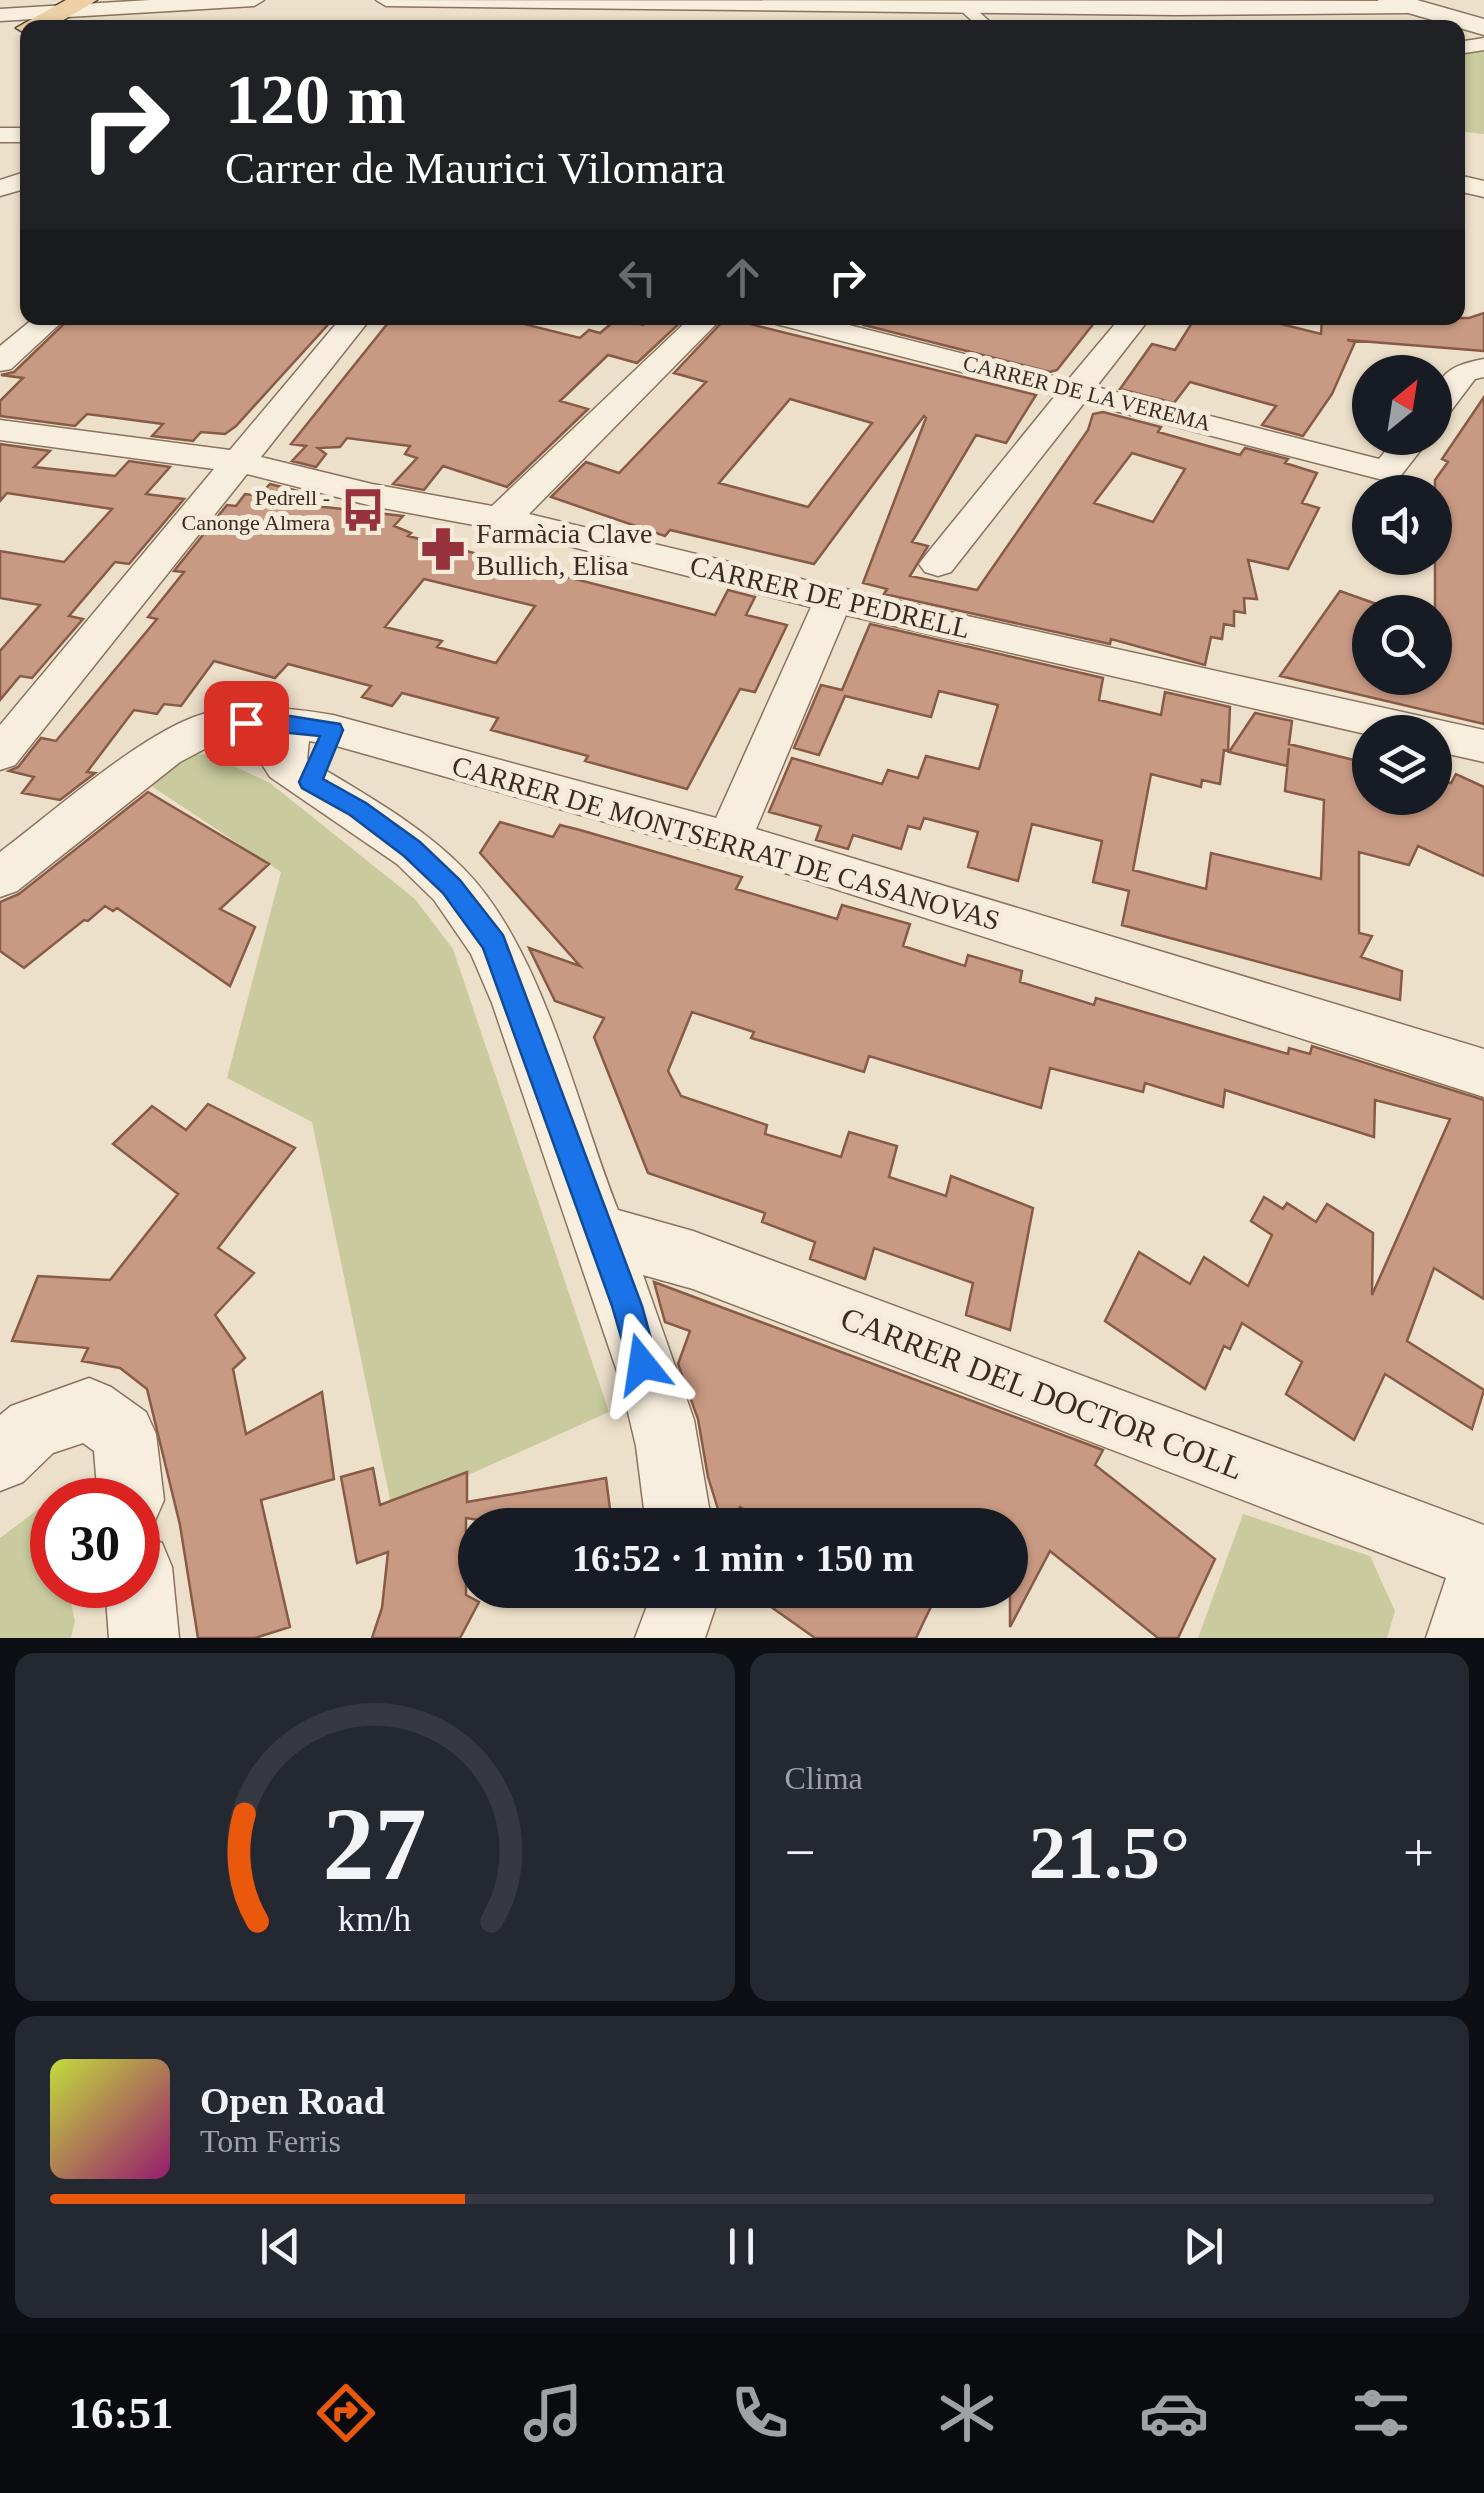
<!DOCTYPE html>
<html lang="es">
<meta charset="utf-8">
<style>
:root{--surface:#171b24;--page:#242831;--text:#f1f3f6;--muted:#9ea1a6;--line:#363941;--accent:#ea580c}
body{margin:0;font-family:"Times New Roman",serif;background:var(--page);color:var(--text);height:100vh;display:flex;flex-direction:column;font-size:38px;white-space:nowrap}
*{box-sizing:border-box;margin:0}
p{font-size:32px;color:var(--muted)}
.icon{flex:none;width:55px;height:55px;fill:none;stroke:currentColor;stroke-width:2;stroke-linecap:round;stroke-linejoin:round}
.map{position:relative;height:1638px;overflow:hidden}
.side{display:flex;flex-direction:column;gap:15px;padding:15px;background:#0d0f14;flex:1}
.side>*{flex:none}
.top-card{position:absolute;left:20px;top:20px;width:1445px;height:305px;border-radius:20px;box-shadow:0 2px 8px #0004;background:#202124;color:#fff;overflow:hidden}
.needle{width:65px;rotate:30deg}
.tools{position:absolute;left:1352px;top:355px;display:grid;gap:20px}
.tools a{display:grid;place-items:center;width:100px;height:100px;border-radius:50%;background:var(--surface);box-shadow:0 2px 8px #0004;font-size:50px}
.speed{position:absolute;left:30px;top:1478px;display:flex;gap:20px;font-size:50px;font-weight:700;text-align:center}
.speed>*{display:grid;place-content:center;width:130px;height:130px;border-radius:50%;background:var(--surface);box-shadow:0 2px 8px #0004;line-height:1}
.speed .limit{border:15px solid #d22;background:#fff;color:#111}
.pin{position:absolute;display:grid;place-items:center;width:85px;height:85px;color:#fff;margin:-42px;border-radius:20px;box-shadow:0 5px 15px #0006}
.me{position:absolute;width:110px;margin:-55px;rotate:345deg;stroke-linejoin:round;filter:drop-shadow(0 0 8px #0008)}
.turn{display:flex;align-items:center;gap:35px;height:210px;padding:0 40px;font-size:45px}
.turn .icon{width:130px;height:130px;stroke-width:2.5}
.turn b{display:block;font-size:70px;line-height:85px}
.lanes{display:flex;align-items:center;height:95px;padding:0 40px;background:#0003;justify-content:center;gap:50px;direction:ltr}
.lanes .off{opacity:.35}
.big{font-size:75px;font-weight:800;line-height:1.1}
.side .widget{flex:1;display:flex;flex-direction:column;justify-content:center;gap:15px;min-width:0;padding:0 35px;border-radius:20px;background:var(--page)}
.side .dial{align-items:center;gap:0}
.dial svg{height:260px;overflow:visible;fill:none;stroke:var(--line);stroke-width:7;stroke-linecap:round;text-anchor:middle}
.dial text{fill:var(--text);stroke:none}
.song{display:flex;align-items:center;gap:30px}
.cover{width:120px;height:120px;border-radius:15px;background:linear-gradient(135deg,hsl(70 70% 55%),hsl(320 70% 35%))}
.played{height:10px;border-radius:5px;background:linear-gradient(90deg,var(--accent) 30%,var(--line) 30%)}
.keys{display:flex;justify-content:space-around;direction:ltr}
.heat{display:flex;justify-content:space-between;align-items:center;font-size:55px;direction:ltr}
.side .tiles{flex:1;display:grid;gap:15px;grid-template-columns:1fr 1fr}
.widget:last-child{grid-column:span 2}
.trip{position:absolute;left:458px;top:1508px;width:570px;height:100px;border-radius:50px;background:var(--surface);box-shadow:0 2px 8px #0004;font-weight:800;line-height:100px;text-align:center}
.tab-bar{display:flex;height:160px;justify-content:space-around;align-items:center;background:#090b0e;color:var(--muted)}
.tab-bar .icon{width:70px;height:70px}
.tab-bar .current{color:var(--accent)}
.tab-bar b{font-size:45px;color:var(--text)}
.map>svg:first-child{display:block}
</style>
<div class="map">
<svg width="1484" height="1638" viewBox="0 0 1484 1638">
<rect width="100%" height="100%" fill="#ede0ca"/>
<path fill="#c9cb9e" d="M1484,51V134L1458,131V54Z
M185,754L210,755L270,783L415,899L453,949L609,1412L392,1509L312,1122L227,1078L281,872L147,783Z
M48,1502L52,1522V1585H67L75,1621L71,1638H0V1538Z
M1243,1514L1370,1556L1395,1611L1387,1638H1198Z"/>
<path fill="#c99a83" stroke="#875b46" stroke-width="2.5" fill-rule="evenodd" d="M1484,313V351L1347,340L1355,342L1332,394L1303,436L1262,425L1276,406L1190,382L1174,403L1120,389L1152,344L1175,350L1195,318H1257L1321,334L1322,318H1469Z
M70,318H334L236,426L225,434L201,432L193,441L152,436L163,424L87,414L75,426L0,416V401L23,378L1,375L14,372Z
M392,318L489,323L500,318L580,338L589,330L600,333L618,318L643,325L653,318H685L637,363L608,355L560,401L588,409L507,487L443,466L424,490L393,484L417,458L405,454L410,446L347,438L340,447L318,448L326,454L316,467L292,461L306,446L291,444Z
M726,318L1036,395L1006,443L976,435L912,542L928,546L910,576L977,590L1088,430L1093,414L1103,412L1161,427L1158,432L1240,455L1245,448L1288,459L1285,463L1317,473L1302,503L1319,508L1288,569L1248,560L1257,599L1244,598L1245,613L1234,611V626L1224,624L1222,639L1211,637L1205,665L1111,639L1110,644L884,594L887,589L863,583L926,418L924,416L814,564L670,530L665,536L551,497L586,462L619,473L668,422L706,382L674,373ZM790,399L872,423L808,507L719,483ZM1132,453L1185,469L1153,522L1094,503Z
M871,318H1098L1057,370L1050,372L864,325Z
M1484,397V724L1280,676L1340,591L1382,606L1378,612H1370V678H1435V480L1448,462L1442,459Z
M0,444L50,451L34,467L115,476L129,461L170,467L146,494L184,499L129,564L115,562L69,616L83,619L32,678L20,676L0,700V651L40,605L0,598V551L64,562L112,509L7,493L0,501Z
M270,484L298,491L290,501L299,504L403,516L394,526L411,533L408,536L715,615L728,590L755,597L746,615L787,625L755,692L740,689L687,789L585,761L588,756L491,730L498,718L402,693L392,706L362,697L371,686L288,664L275,678L214,661L181,706L164,704L157,714L134,710L87,772L95,773L60,800L22,793L34,777L9,771L18,767L41,738L56,741L108,678L157,619L148,617L184,572L174,571L227,505L236,506L245,494L259,496ZM424,579L535,606L496,663L437,647L442,641L385,627Z
M870,624L1103,678L1099,700L1161,715L1165,692L1230,707L1228,751L1224,750L1220,784L1202,780L1201,787L1151,774L1133,870L1206,889L1211,853L1321,879L1324,800L1285,791L1289,748L1287,766L1229,752L1255,713L1292,721L1289,744L1370,764V798H1435V780L1451,783L1456,774L1484,787V876L1418,846L1409,865L1359,852V933L1372,936L1361,957L1402,971L1400,1000L1122,925L1129,891L1093,882L1102,841L1032,824L1018,881L968,867L978,832L924,818L920,829L908,826L901,849L853,835L848,849L816,840L821,826L769,812L792,758L882,784L888,770L918,778L926,756L979,769L998,705L939,691L931,717L845,696L819,755L794,748L821,685L842,690Z
M148,792L269,864L220,909L255,927L230,986L117,908L113,911L105,906L88,921L84,920L24,968L0,951V902L19,894Z
M500,822L553,837L560,825L580,830L742,877L736,889L837,919L842,905L910,924L903,946L965,966L968,955L1022,971L1020,982L1094,1005L1096,998L1288,1054L1289,1048L1310,1054L1312,1046L1484,1100V1299L1434,1268L1407,1341L1484,1390L1472,1429L1385,1374L1354,1440L1286,1394L1302,1362L1242,1323L1230,1349L1224,1346L1205,1389L1105,1321L1139,1252L1190,1284L1204,1257L1248,1286L1272,1235L1251,1221L1264,1197L1283,1209L1287,1203L1316,1222L1327,1204L1373,1233L1372,1295L1450,1119L1375,1100L1374,1137L1225,1090L1223,1107L1145,1083L1143,1092L1050,1068L1041,1108L869,1056L864,1072L751,1038L754,1032L692,1012L668,1071L681,1096L767,1125L765,1134L841,1157L849,1132L897,1146L889,1177L946,1196L951,1176L1033,1208L1010,1330L966,1315L973,1283L874,1248L865,1279L810,1259L815,1242L762,1222L765,1213L648,1173L594,1037L604,1018L555,1001L529,948L580,966L480,853Z
M208,1104L295,1148L218,1248L254,1273L215,1315L245,1358L233,1369L246,1434L322,1392L334,1479L261,1500L290,1627L255,1638H198L180,1525L147,1389L120,1368L82,1361L88,1348L12,1341L38,1276L110,1280L178,1194L113,1144L152,1106L186,1130Z
M654,1282L1103,1450L1095,1465L1215,1559L1178,1638H1158L1050,1551L1010,1627V1525H768L740,1507L729,1525H723L708,1477L698,1419L678,1364L690,1331L665,1322Z
M373,1468L380,1505L467,1472V1502L606,1478L612,1525H510L466,1518V1595L479,1602L460,1638H372L382,1608L388,1552L357,1563L341,1477Z
M747,1590H939L916,1638H815Z"/>
<g fill="none" stroke-linecap="round" stroke-linejoin="round">
<g stroke="#89725f" stroke-width="3">
<path id="pedestrian" d="M959,3H969L997,28H980L959,9Z"/>
</g>
<g stroke="#89725f" stroke-width="3">
<path id="minor" d="M150,0H264L254,6L0,21V9Z
M376,0L1407,1L1417,7L1407,13L1176,15L386,6Z
M1484,38V50L1458,54V42Z
M0,128H28V142H0Z
M28,171V188L0,196V180Z
M1458,175L1484,181V197L1458,191Z
M34,318H66L11,369L0,371V346Z
M341,318H371L261,457L372,484L492,506L690,318H722L529,514L809,581L1484,730V762L1435,751V732L1370,735L846,615L756,829L1484,1049V1097L782,872L333,745L309,741L307,759C362,793 419,823 464,869C543,949 576,1105 618,1210L693,1231L1484,1525V1638H1426L1446,1578L693,1289L643,1275L694,1420L712,1525H646L636,1446L621,1383L492,1003L471,954L434,900L397,864L270,777L263,766L267,740L216,743L180,762L17,891L0,897V852C52,813 144,731 203,714C244,703 292,708 333,715L716,818L811,607L517,533L372,506L247,474L15,765L0,770V725L214,469L0,440V420L230,450Z
M772,318H821L1068,380L1120,318H1150L1096,387L1379,459L1396,438H1430L1399,478L1387,481L1084,403L951,572L938,576L925,572L919,564L925,556L1055,396L776,324Z
M1484,359V377L1475,379L1447,416L1435,419C1435,377 1442,367 1484,359Z
M89,1378L111,1387L146,1412L156,1434L164,1500L154,1523L138,1530V1500H98L94,1451L83,1443L53,1453L23,1482L0,1491V1415L11,1406Z
M138,1533L162,1543L172,1567L179,1638H109L105,1585H138Z
M653,1590H721L705,1638H635Z"/>
</g>
<g stroke="#89725f" stroke-width="3">
<path id="tertiary" d="M1378,0H1417L1484,19V35L1381,5Z"/>
</g>
<g stroke="#584133" stroke-width="3">
<path id="primary" d="M66,0H97L50,28H28V35L16,28Z"/>
</g>
<use href="#pedestrian" fill="#f8eede" fill-rule="evenodd"/>
<use href="#minor" fill="#f8eede" fill-rule="evenodd"/>
<use href="#tertiary" fill="#f8eede" fill-rule="evenodd"/>
<use href="#primary" fill="#edd1a5" fill-rule="evenodd"/>
</g>
<path fill="#1a73e8" stroke="#114b97" stroke-width="2.5" d="M246,715L290,716L340,724L343,730L323,779L366,803L420,842L460,880L503,935L642,1306L658,1364L653,1375L642,1380L632,1375L612,1306L483,948L443,893L404,856L350,815L302,788L299,782L320,736L238,728L235,723L238,717Z"/>
<defs>
<g id="bus-bare" transform="scale(3.45)"><path d="M-5-6H5V4H4V6H2V4H-2V6H-4V4H-5ZM-3.5-4V0h7V-4ZM-3.5 1.2v1.5H-2V1.2ZM2 1.2v1.5H3.5V1.2Z" fill="#95323b" stroke="#f5ebda" stroke-width="2.5" paint-order="stroke"/></g>
<g id="pharmacy-bare" transform="scale(3.45)"><path d="M-2-6h4v4h4v4h-4v4h-4v-4h-4v-4h4Z" fill="#95323b" stroke="#f5ebda" stroke-width="2.5" paint-order="stroke"/></g>
</defs>
<g fill-rule="evenodd">
<use href="#bus-bare" x="363" y="510"/>
<use href="#pharmacy-bare" x="443" y="549"/>
</g>
<g text-anchor="middle" dominant-baseline="central" stroke-width="10" stroke-linejoin="round" paint-order="stroke">
<g font-size="22" fill="#3b2c22" stroke="#f5ebda">
<text transform="translate(1087 393) rotate(14)">CARRER DE LA VEREMA</text>
</g>
<g font-size="22" fill="#3b2c22" stroke="#f5ebda" text-anchor="end">
<text x="330" y="497">Pedrell -<tspan x="330" dy="25">Canonge Almera</tspan></text>
</g>
<g font-size="28" fill="#3b2c22" stroke="#f5ebda" text-anchor="start">
<text x="476" y="533">Farmàcia Clave<tspan x="476" dy="32">Bullich, Elisa</tspan></text>
</g>
<g font-size="28" fill="#3b2c22" stroke="#f5ebda">
<text transform="translate(830 597) rotate(13)">CARRER DE PEDRELL</text>
<text transform="translate(726 843) rotate(16)">CARRER DE MONTSERRAT DE CASANOVAS</text>
</g>
<g font-size="32" fill="#3b2c22" stroke="#f5ebda">
<text transform="translate(1042 1393) rotate(21)">CARRER DEL DOCTOR COLL</text>
</g>
</g>
</svg>
<div class="tools">
<a><svg class="needle" viewBox="-14 -14 28 28"><path d="M0-13l5 13h-10z" fill="#e53935"/><path d="M0 13l5-13h-10z" fill="#9ea1a6"/></svg></a>
<a><svg class="icon" aria-label="sound" viewBox="0 0 24 24"><path d="M4 9h4l5-4v14l-5-4H4zM17 9q2 3 0 6"/></svg></a>
<a><svg class="icon" aria-label="search" viewBox="0 0 24 24"><circle cx="10" cy="10" r="6"/><path d="M15 15l6 6"/></svg></a>
<a><svg class="icon" aria-label="layers" viewBox="0 0 24 24"><path d="M12 4l9 5-9 5-9-5zM3 14l9 5 9-5"/></svg></a>
</div>
<div class="speed"><div class="limit">30</div></div>
<div class="pin" style="left:246px;top:723px;background:#d93025"><svg class="icon" aria-label="arrive" viewBox="0 0 24 24"><path d="M6 21V4h12l-3 4 3 4H6"/></svg></div>
<svg class="me" style="left:642px;top:1364px" viewBox="-20 -20 40 40"><path d="M0-17L14 15 0 8-14 15z" fill="#1a73e8" stroke="#fff" stroke-width="4"/></svg>
<div class="trip">16:52 · 1 min · 150 m</div>
<div class="top-card">
<div class="turn"><svg class="icon" aria-label="right" viewBox="0 0 24 24"><path d="M7 20v-9h11M14 6l5 5-5 5"/></svg><div><b>120 m</b>Carrer de Maurici Vilomara</div></div>
<div class="lanes"><svg class="icon off" aria-label="left" viewBox="0 0 24 24"><path d="M17 20v-9H6M10 6l-5 5 5 5"/></svg><svg class="icon off" aria-label="ahead" viewBox="0 0 24 24"><path d="M12 20V5M6 11l6-6 6 6"/></svg><svg class="icon" aria-label="right" viewBox="0 0 24 24"><path d="M7 20v-9h11M14 6l5 5-5 5"/></svg></div>
</div>
</div>
<section class="side">
<div class="tiles">
<div class="widget dial"><svg viewBox="0 0 100 80">
<path d="M14 69A42 42 0 1 1 86 69"/>
<path d="M14 69A42 42 0 0 1 10 36" stroke="#ea580c"/>
<text x="50" y="56" font-size="32" font-weight="700">27</text>
<text x="50" y="72" font-size="11">km/h</text>
</svg></div>
<div class="widget"><p>Clima</p>
<div class="heat"><a>−</a><b class="big">21.5°</b><a>+</a></div>
</div>
<div class="widget">
<div class="song"><i class="cover"></i><div><b>Open Road</b><p>Tom Ferris</p></div></div>
<div class="played"></div>
<div class="keys"><svg class="icon" aria-label="previous" viewBox="0 0 24 24"><path d="M18 5L8 12l10 7zM5 5v14"/></svg><svg class="icon" aria-label="pause" viewBox="0 0 24 24"><path d="M8 5v14M16 5v14"/></svg><svg class="icon" aria-label="next" viewBox="0 0 24 24"><path d="M6 5l10 7-10 7zM19 5v14"/></svg></div>
</div>
</div>
</section>
<nav class="tab-bar">
<b>16:51</b>
<svg class="icon current" aria-label="directions" viewBox="0 0 24 24"><path d="M12 3l9 9-9 9-9-9zM9 14v-3h6M13 9l2 2-2 2"/></svg>
<svg class="icon" aria-label="music" viewBox="0 0 24 24"><path d="M9 18V5l10-2v13"/><circle cx="6" cy="18" r="3"/><circle cx="16" cy="16" r="3"/></svg>
<svg class="icon" aria-label="phone" viewBox="0 0 24 24"><path d="M5 4h4l2 5-3 2q2 4 5 5l2-3 5 2v4C11 20 4 13 5 4z"/></svg>
<svg class="icon" aria-label="climate" viewBox="0 0 24 24"><path d="M12 3v18M4 7l16 10M4 17L20 7"/></svg>
<svg class="icon" aria-label="car" viewBox="0 0 24 24"><path d="M5 17H2v-5l4-1 3-4h7l3 4 3 1v5h-3M9 17h6M6 11h13"/><circle cx="7" cy="17" r="2"/><circle cx="17" cy="17" r="2"/></svg>
<svg class="icon" aria-label="filters" viewBox="0 0 24 24"><path d="M4 7h16M4 17h16"/><circle cx="9" cy="7" r="2"/><circle cx="15" cy="17" r="2"/></svg>
</nav>
